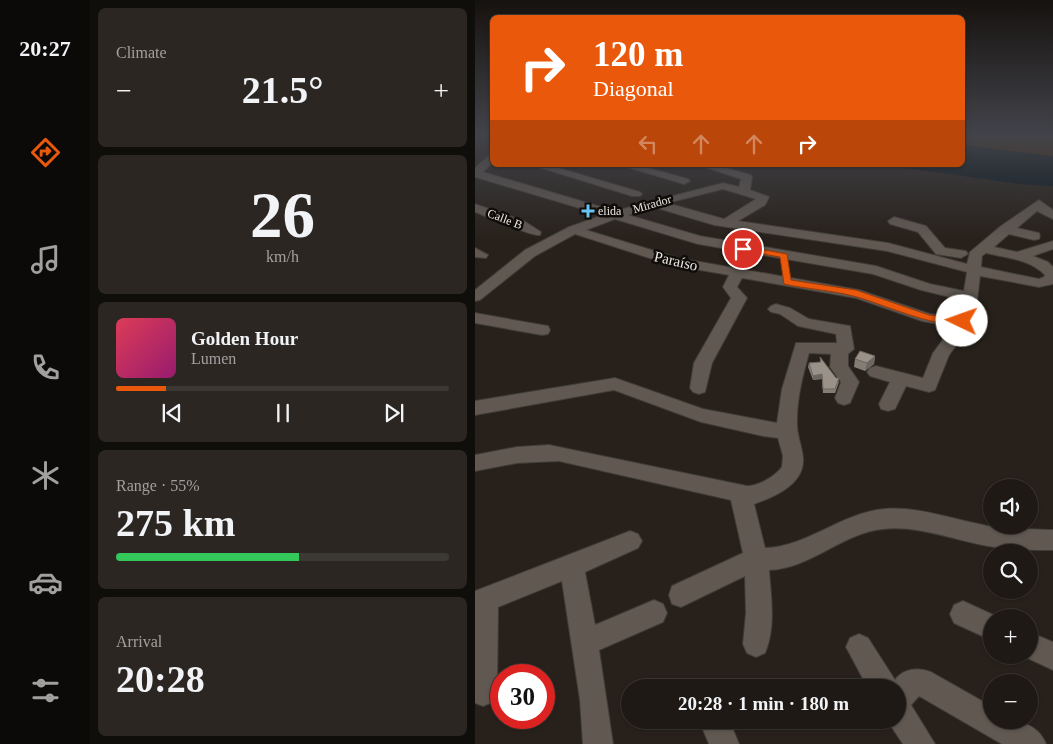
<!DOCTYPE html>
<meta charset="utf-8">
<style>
:root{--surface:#1e1914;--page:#2b2622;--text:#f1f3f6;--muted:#a1a0a0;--line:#3c3834;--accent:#ea580c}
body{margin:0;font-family:Georgia,serif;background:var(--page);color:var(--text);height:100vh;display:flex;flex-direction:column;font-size:19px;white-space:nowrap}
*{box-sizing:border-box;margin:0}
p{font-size:16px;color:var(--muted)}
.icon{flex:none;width:28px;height:28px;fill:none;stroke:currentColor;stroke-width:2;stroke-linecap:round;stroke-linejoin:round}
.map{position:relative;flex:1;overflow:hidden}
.sheet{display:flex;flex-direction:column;gap:8px;padding:8px;background:#100e0b;width:385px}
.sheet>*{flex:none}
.banner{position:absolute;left:15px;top:15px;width:475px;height:152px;border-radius:8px;box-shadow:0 1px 4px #0004,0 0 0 1px var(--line);background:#ea580c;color:#fff;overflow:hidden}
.controls{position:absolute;left:508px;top:479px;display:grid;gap:10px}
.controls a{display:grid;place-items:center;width:55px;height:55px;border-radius:50%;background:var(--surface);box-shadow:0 1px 4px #0004,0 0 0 1px var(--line);font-size:25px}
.speed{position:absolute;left:15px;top:664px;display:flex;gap:10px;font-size:25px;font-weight:700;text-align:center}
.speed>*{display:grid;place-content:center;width:65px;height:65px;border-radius:50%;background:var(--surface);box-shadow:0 1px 4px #0004,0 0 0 1px var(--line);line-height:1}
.speed .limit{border:8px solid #d22;background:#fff;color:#111}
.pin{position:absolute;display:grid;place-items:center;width:42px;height:42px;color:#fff;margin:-21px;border:2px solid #fff;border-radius:50%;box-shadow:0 1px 5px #0007}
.me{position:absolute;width:55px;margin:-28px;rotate:273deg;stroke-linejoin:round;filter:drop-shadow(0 0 4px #0008)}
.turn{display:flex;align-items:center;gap:18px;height:105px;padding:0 20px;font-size:22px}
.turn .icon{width:65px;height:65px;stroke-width:2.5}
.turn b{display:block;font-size:35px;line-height:42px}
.lanes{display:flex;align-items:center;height:48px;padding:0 20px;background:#0003;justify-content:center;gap:25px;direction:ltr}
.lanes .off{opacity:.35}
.big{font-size:38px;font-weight:600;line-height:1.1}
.sheet .card{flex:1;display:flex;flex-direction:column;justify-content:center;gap:8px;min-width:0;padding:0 18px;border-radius:8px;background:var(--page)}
.sheet .dial{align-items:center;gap:0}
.dial b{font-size:65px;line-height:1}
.song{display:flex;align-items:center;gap:15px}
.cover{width:60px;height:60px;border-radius:8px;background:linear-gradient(135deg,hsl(350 70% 55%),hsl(320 70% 35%))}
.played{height:5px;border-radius:2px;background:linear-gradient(90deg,var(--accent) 15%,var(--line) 15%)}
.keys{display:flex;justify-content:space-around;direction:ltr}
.heat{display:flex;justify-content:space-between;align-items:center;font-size:28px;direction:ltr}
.charge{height:8px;border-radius:4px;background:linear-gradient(90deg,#34c759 55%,var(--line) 0)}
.trip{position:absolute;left:146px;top:679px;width:285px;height:50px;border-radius:25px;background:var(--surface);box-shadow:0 1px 4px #0004,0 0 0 1px var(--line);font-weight:600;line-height:50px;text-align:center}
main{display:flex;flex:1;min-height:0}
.tabs{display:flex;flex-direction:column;width:90px;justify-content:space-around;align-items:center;background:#0c0a08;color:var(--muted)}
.tabs .icon{width:35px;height:35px}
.tabs .selected{color:var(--accent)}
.tabs b{font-size:22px;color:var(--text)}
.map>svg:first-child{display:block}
</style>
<main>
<nav class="tabs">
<b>20:27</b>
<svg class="icon selected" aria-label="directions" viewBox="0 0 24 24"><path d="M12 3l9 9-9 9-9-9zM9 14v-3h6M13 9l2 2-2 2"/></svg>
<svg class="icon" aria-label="music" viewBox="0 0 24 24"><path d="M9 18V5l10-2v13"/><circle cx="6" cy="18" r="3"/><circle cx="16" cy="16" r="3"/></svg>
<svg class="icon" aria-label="phone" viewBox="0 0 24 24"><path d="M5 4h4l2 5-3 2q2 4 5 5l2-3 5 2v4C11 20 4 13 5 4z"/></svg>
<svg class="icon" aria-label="climate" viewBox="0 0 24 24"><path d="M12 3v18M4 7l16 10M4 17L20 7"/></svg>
<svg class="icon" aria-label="car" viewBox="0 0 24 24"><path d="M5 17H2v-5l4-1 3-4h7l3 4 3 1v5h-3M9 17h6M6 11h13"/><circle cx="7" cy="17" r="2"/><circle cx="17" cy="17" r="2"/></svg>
<svg class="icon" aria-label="filters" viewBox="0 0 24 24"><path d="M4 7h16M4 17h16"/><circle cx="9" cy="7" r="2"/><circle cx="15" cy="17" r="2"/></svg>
</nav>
<section class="sheet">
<div class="card"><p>Climate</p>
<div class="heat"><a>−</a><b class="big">21.5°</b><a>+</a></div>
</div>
<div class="card dial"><b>26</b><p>km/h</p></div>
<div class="card">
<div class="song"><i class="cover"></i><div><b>Golden Hour</b><p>Lumen</p></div></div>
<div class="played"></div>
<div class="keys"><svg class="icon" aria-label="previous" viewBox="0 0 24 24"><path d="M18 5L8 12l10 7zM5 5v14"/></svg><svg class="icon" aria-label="pause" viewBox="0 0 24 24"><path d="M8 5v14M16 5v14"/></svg><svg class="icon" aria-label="next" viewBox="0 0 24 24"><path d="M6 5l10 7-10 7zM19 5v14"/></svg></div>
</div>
<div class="card"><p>Range · 55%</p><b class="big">275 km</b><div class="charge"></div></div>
<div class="card"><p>Arrival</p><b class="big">20:28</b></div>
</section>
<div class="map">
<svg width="578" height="744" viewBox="0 0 578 744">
<rect width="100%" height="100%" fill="#28211b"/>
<path fill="#4e2b02" d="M488,135H578V156L488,145Z"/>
<path fill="#06141b" d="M488,145L578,156V186L544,184L409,165H488Z"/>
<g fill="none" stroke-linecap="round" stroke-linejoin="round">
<g stroke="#413c37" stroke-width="2">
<path id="minor" d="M18,152V162L8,172L140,211L248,183L264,187L266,179L224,165H241L276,175L277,177L275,190L294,197L290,205L263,221L413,243L492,264L495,252L526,226L564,200L578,210V219L562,211L542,228L564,233L565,236L564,239L559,240L534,234L519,247L542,252L578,241V249L558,256L573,262L578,267V284L564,287L505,276L500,317L489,325L483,343L474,355L460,390L454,392L431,386L420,409L413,411L406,409L404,404L415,382L395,376L392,372L395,368L401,366L448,378L458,353L467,341L473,326L447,321L381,298L267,278L262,287L272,298L237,363L230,392L224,394L218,392L215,388L219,363L256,298L248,287L254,275L196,265L100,234L60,256L5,300L0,301V290L50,250L94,227L128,215L0,177V168ZM248,189L281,199L249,219L192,203ZM179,207L239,225L412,251L492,272L489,291L455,284L401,266L225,236L153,215ZM140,219L223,244L398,274L446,290L487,300L485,315L480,317L455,314L384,290L203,258L111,230ZM511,253C531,258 555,259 570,275L569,277L564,279L506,267L507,256Z
M57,165H73L165,192L167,194L165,196H157Z
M145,165H162L213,179L215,181L209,184Z
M0,204L49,221L66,232L65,235C57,237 11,216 0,212Z
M419,217L451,226L470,248L491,251L493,254L486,258L461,254L443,232L415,224L413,221Z
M0,248L13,255L11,258L0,257Z
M301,304L315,308L334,319L375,326L379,349L373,354V366L384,382L375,403L369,405L363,403L360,398L366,382L355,367L356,354L334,353C328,375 322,397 322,420C321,434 327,445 328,458C330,484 299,497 279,504L290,548C332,547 366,513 409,509C444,506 479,520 513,526C535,529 556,529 578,530V550C556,550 535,550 513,546C478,540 444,525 408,529C367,533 335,569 294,570C296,597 301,628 290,653L281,657L272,653L268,644L271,613L270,576L206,607L197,604L194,595L197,586L268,553L256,500L84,461L42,463L0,471V455L42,447L74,445L272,486C284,486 300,476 307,467L308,456L303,438L288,436L226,422L139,390L0,415V401L140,378L228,409L302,423L307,389L321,343H362L361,334L323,326L305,314L296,312L293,309L296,306Z
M0,313L67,325L73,326L75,330L73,334L67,335L0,323Z
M155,531L163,534L167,541L163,548L110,572L120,625L179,600L188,604L192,613L188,622L124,650L138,744H108L105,700L87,581L23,607L22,692L18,702L8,706L0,703V591Z
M488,601L525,618H516V640L479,623L475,614L479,605Z
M554,632L578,642V670L546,655H554Z
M384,634L393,638L420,680C428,668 444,667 456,672L516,706V720C538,720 562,721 571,744H527L444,696L436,705L460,744H428L412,720H422V688H393L371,647L375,638Z
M224,720H254L264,744H234Z"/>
</g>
<use href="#minor" fill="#605851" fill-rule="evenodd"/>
</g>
<path fill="#847d76" d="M400,356L399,364L390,371L379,367L380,359Z
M345,357L364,382L360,393H348L347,379L338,380L333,367L334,363L345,362Z"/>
<path fill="#6c6660" d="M400,356L399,364L390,371L392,363Z
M347,374V379L338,380V376Z"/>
<path fill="#9a9189" stroke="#6c6660" d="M385,351L400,356L392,363L380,359Z
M345,357L361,378H364L360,389H348L347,374L338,376L334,363L346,362Z"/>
<linearGradient id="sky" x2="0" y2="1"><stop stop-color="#16120f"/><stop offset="0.56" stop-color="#42434a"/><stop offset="1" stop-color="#42434a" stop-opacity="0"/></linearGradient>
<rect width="578" height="239" fill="url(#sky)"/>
<path fill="#ea580c" stroke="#983908" d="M268,246L312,254L316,280L381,290L454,315L487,318L493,321C477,336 398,300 378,296C355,290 331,289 309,284L305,257L264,250L263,249Z"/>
<path fill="#68c4f0" stroke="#0f0c09" stroke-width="2" d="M110.5 203.5h5v5h5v5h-5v5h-5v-5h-5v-5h5z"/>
<g text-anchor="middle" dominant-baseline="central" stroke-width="5" stroke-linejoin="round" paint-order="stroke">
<g font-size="12" fill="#ede8e4" stroke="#0f0c09">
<text transform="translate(177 204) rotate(-16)">Mirador</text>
<text transform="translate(30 219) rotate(21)">Calle B</text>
</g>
<g font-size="12" fill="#ede8e4" stroke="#0f0c09" text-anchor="start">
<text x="123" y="211">elida</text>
</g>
<g font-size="15" fill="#ede8e4" stroke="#0f0c09">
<text transform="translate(201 261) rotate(13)">Paraíso</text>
</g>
</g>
</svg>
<div class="controls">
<a><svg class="icon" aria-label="sound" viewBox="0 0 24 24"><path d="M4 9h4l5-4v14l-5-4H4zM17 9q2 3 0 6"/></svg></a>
<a><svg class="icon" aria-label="search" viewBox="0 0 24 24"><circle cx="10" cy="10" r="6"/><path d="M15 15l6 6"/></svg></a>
<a>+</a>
<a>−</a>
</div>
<div class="speed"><div class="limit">30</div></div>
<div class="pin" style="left:268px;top:249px;background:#d93025"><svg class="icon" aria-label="arrive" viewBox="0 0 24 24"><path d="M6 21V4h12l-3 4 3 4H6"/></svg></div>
<svg class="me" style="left:487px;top:321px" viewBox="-20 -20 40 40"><circle r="19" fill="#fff"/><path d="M0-13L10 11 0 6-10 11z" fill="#ea580c"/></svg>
<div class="trip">20:28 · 1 min · 180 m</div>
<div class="banner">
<div class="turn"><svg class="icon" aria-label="right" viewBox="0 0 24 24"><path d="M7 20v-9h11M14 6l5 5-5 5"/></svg><div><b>120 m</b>Diagonal</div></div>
<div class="lanes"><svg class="icon off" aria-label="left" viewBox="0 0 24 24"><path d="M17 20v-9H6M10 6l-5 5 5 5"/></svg><svg class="icon off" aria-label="ahead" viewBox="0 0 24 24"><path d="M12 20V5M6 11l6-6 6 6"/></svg><svg class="icon off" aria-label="ahead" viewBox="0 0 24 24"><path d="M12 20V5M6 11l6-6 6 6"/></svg><svg class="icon" aria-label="right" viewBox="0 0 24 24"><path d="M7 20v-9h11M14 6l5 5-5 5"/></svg></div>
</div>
</div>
</main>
